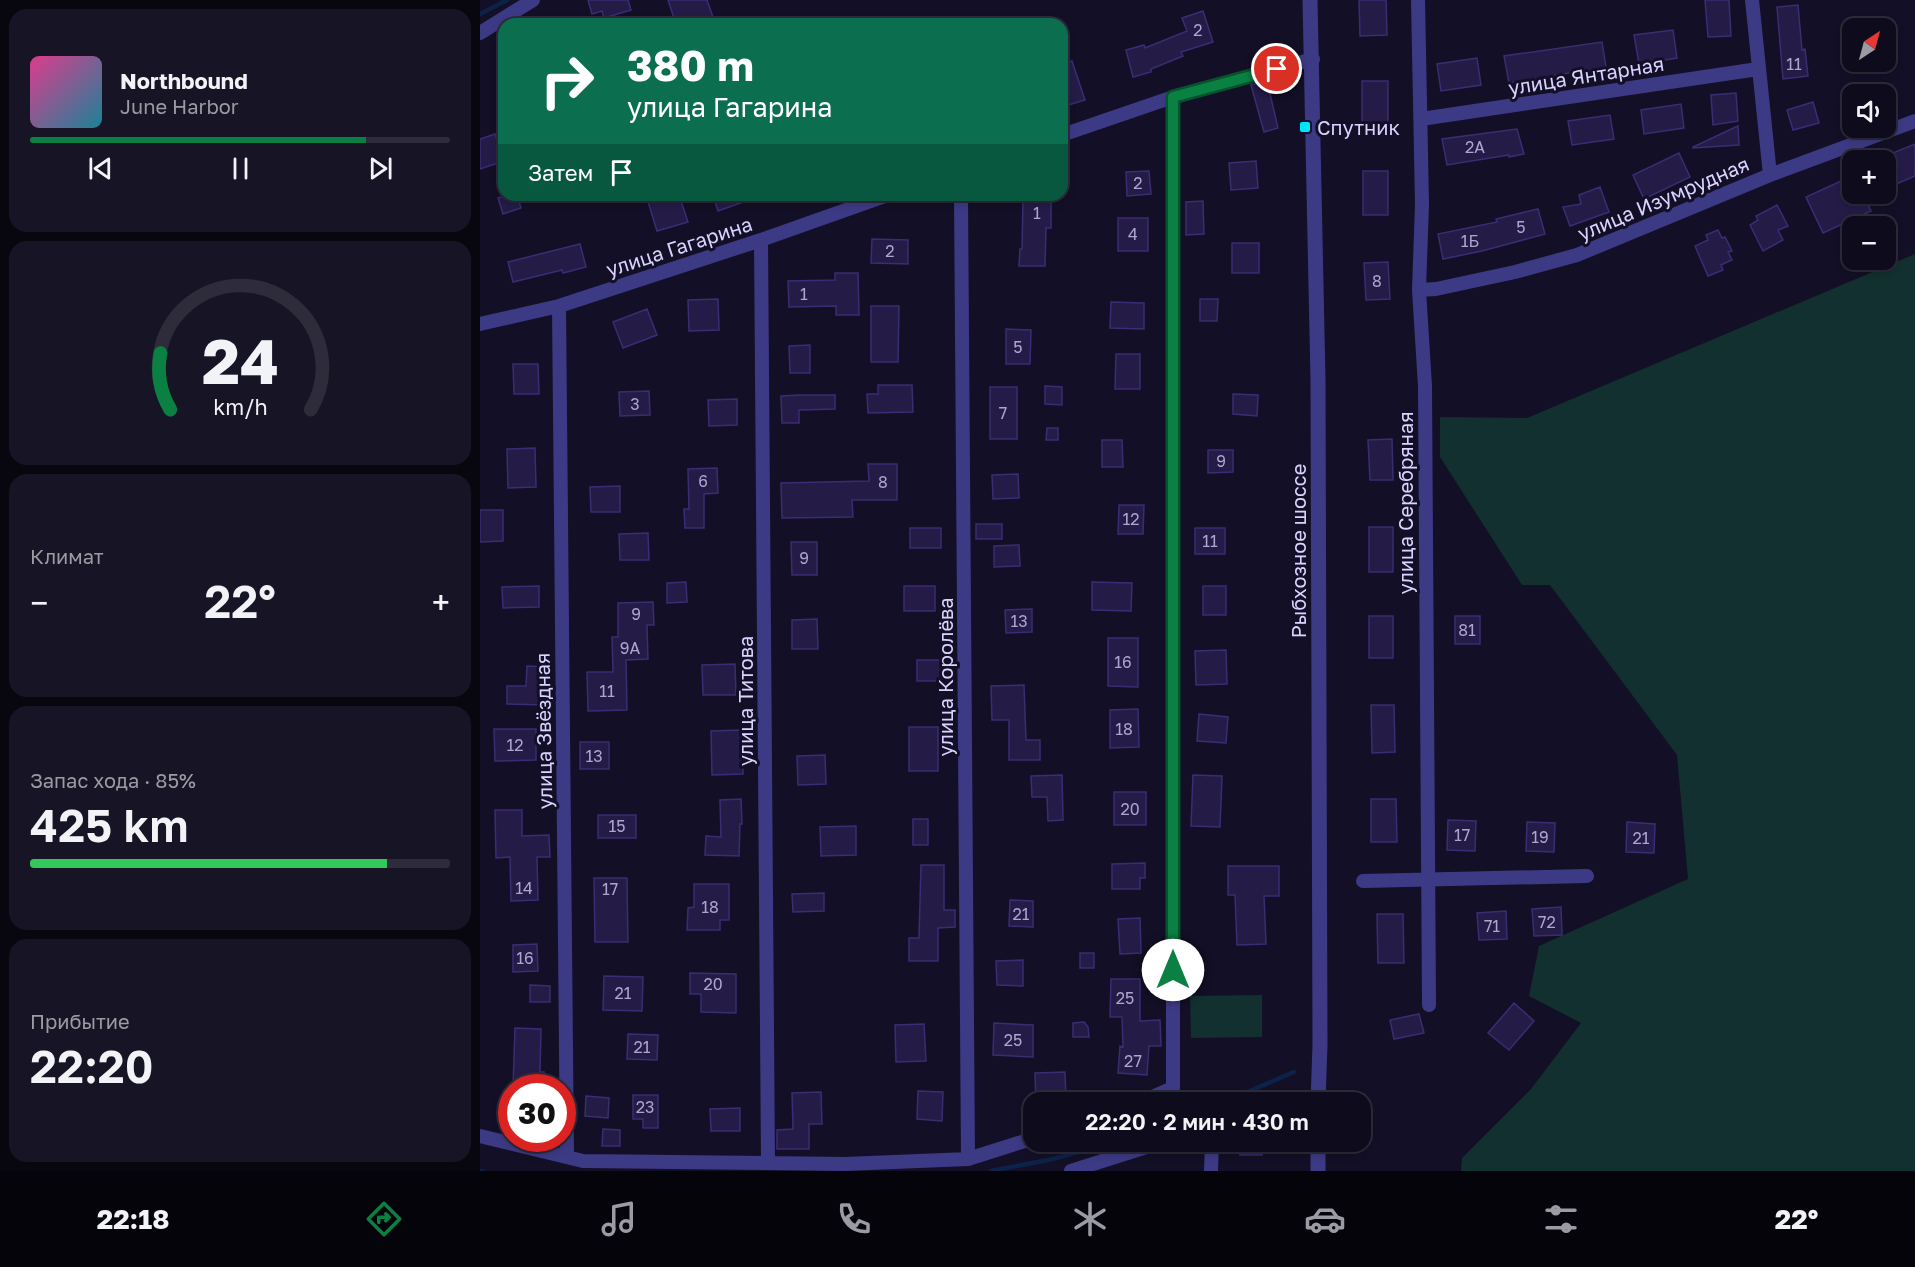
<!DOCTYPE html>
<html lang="ru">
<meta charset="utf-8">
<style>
:root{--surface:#0e0b1c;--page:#171425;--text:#f1f3f6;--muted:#9b9ba3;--line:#2e2b3b;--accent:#0b8043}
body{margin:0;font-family:"Golos Text",sans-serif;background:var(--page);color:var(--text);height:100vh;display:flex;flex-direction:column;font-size:22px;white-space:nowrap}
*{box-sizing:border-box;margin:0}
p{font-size:20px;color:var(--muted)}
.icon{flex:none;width:33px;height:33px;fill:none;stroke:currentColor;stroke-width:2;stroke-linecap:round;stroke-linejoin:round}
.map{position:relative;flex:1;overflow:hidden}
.panel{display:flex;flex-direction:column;gap:9px;padding:9px;background:#08060f;width:480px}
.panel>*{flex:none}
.top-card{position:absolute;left:18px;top:18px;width:570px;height:183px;border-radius:18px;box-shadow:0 3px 9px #0003,0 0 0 2px var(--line);background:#0b6e4f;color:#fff;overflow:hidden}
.needle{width:39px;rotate:36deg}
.controls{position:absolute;left:1362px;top:18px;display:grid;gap:12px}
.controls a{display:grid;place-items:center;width:54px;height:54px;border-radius:12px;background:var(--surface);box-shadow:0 3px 9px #0003,0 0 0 2px var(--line);font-size:30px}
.speed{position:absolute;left:18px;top:1074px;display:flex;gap:12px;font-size:30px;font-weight:700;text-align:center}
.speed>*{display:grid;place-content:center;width:78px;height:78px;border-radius:50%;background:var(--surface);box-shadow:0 3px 9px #0003,0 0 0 2px var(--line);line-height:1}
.speed .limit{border:9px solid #d22;background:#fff;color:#111}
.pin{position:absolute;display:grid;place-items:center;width:51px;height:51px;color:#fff;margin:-26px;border:3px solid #fff;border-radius:50%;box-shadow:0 2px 6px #0007}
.me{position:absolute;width:66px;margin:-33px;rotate:0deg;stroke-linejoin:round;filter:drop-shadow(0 0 4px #0008)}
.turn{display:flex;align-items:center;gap:21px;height:126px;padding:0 30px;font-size:27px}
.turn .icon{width:78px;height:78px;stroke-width:2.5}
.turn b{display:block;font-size:42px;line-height:51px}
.then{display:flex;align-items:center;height:57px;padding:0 30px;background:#0003;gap:12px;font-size:22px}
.big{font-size:45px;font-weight:600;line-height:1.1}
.panel .card{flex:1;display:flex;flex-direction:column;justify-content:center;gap:9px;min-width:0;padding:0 21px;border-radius:18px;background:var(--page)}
.panel .dial{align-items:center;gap:0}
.dial svg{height:156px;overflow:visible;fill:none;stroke:var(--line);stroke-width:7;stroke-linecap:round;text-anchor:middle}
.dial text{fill:var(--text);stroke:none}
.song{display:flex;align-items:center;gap:18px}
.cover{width:72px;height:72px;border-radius:9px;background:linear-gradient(135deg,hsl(330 70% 55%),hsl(190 70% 35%))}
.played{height:6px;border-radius:3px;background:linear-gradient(90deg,var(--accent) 80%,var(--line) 80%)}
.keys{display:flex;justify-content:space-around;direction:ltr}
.heat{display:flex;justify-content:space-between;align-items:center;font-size:33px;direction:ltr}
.charge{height:9px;border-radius:4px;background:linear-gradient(90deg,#34c759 85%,var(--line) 0)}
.trip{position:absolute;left:543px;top:1092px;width:348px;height:60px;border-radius:18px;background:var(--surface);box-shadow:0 3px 9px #0003,0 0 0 2px var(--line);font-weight:600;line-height:60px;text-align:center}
.tabs{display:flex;height:96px;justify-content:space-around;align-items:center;background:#06040b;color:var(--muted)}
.tabs .icon{width:42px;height:42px}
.tabs .current{color:var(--accent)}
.tabs b{font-size:27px;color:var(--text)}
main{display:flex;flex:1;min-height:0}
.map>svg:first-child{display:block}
</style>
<main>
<section class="panel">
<div class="card">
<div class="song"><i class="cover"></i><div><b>Northbound</b><p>June Harbor</p></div></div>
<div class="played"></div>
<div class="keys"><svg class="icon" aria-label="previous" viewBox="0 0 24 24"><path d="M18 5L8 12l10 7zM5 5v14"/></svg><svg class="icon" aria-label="pause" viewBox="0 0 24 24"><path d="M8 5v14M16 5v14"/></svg><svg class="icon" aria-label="next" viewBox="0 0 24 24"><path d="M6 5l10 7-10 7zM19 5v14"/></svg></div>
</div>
<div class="card dial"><svg viewBox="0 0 100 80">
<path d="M14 69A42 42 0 1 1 86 69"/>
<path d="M14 69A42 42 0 0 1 9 40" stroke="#0b8043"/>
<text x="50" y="56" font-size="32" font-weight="700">24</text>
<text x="50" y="72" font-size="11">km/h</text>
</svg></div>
<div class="card"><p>Климат</p>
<div class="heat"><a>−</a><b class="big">22°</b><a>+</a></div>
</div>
<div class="card"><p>Запас хода · 85%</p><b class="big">425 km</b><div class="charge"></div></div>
<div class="card"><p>Прибытие</p><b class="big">22:20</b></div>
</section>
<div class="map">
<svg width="1435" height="1171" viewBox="0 0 1435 1171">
<rect width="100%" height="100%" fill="#130f26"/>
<path fill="#12302f" d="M1435,254V1171H981L982,1158L1051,1089L1101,1023L1049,996L1059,946L1208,879L1197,755L1070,585H1042L960,457V417L1047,418Z
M782,995V1037L711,1038L710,996Z"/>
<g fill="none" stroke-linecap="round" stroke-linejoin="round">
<path stroke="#0c2248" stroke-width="4.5" d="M0,14L27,0
M744,1102L814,1072
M0,1171H2
M511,1171L573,1159L633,1142"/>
</g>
<path fill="#241b47" stroke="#3b2d73" stroke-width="1.5" d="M108,0H148L151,10L124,18L122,11L112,14Z
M188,0H227L234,20L222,24H196Z
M879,0H906L907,35L880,36Z
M1225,0H1249L1251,36L1228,37Z
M1318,5L1322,50L1325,49L1328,76L1303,79L1297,7Z
M723,11L733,42L701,52L703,56L671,69V72L653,77L646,50L664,45L665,48L707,31L702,18Z
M1193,30L1197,58L1159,64L1154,35Z
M1122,42L1126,67L1029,83L1024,56Z
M997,58L1001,85L961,91L957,64Z
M592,61L605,100L582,107V64Z
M787,81L798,128L784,132L771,85Z
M882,81H908V123H882Z
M1256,93L1258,121L1233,125L1231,95Z
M1333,102L1339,123L1313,130L1307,110Z
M1201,104L1204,128L1164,134L1161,110Z
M1130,115L1134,139L1092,145L1088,121Z
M1258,126L1259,145L1213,148V147Z
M1037,129L1044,154L1029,157V155L967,165L962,139Z
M15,134L24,161L0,169V139Z
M1435,144V176L1412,186L1406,169V160H1402L1401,158Z
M1199,153L1210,177L1164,199L1153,175Z
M776,161L778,188L751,190L749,163Z
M669,171L671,194L647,196L646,172Z
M883,171H908V215H883Z
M1372,176V194H1383L1391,211L1343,233L1326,197Z
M1120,187L1129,212L1090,226L1083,207L1101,204L1099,195Z
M27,195H37L41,208L23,214L18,198Z
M166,195H199L208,222L177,231Z
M233,195H277V197L238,211Z
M543,199H571V228H566L565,266H539L540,249H542Z
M723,201L724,234L706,235V202Z
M1297,205L1308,226L1298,230L1303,240L1283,251L1270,225L1278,220L1276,216Z
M1058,209L1065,234L1002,251L963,259L958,234L1017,222L1016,219Z
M638,218H668V251H638Z
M1238,230L1242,238L1245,237L1252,251L1248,252L1252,260L1241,265L1243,270L1228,276L1215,246L1228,240L1226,235Z
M392,239L428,240V264L391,263Z
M752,243H779V273H752Z
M100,244L106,267L83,273L82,270L33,282L28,262Z
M908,262L910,299L886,300L884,263Z
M355,273H378L379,315H356V306L309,307L308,281L355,280Z
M238,299L239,330L209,331L208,300Z
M720,299H738L737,321H720Z
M631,302L664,303V329L630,328Z
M391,306H419L418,362H391Z
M167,309L177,335L143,348L133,322Z
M526,329L551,330L550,364H526Z
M330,345V373H310L309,346Z
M636,354H660V389H635Z
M33,364H58L59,394H34Z
M398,385H432L433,412L388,413L387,394H398Z
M565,386L582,387V405L565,404Z
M510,387H537V439H510Z
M169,391L170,415L140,416L139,392Z
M753,394L778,395L777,416L753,414Z
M319,395H355V409L319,410V423H302L301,396Z
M257,399V425L229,426L228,400Z
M567,428H578V440H566Z
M912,439L913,480H890L888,440Z
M622,440H642L643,467H622Z
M55,448L56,487L28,488L27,449Z
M728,450H753V472L728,473Z
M388,464H417V500H372L373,517L302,518L301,483L389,481Z
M237,468L238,493L224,494V528H205L204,509H209L208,469Z
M538,474L539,498L513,499L512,475Z
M140,486V512H111L110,487Z
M639,505H664L663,534H638Z
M0,510H23V541L0,542Z
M496,524H522V539H496Z
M889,527H913V572H889Z
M430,528H461V548H430Z
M715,528H745V554H715Z
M168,533L169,560H140L139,534Z
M311,542H337V575H312Z
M539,545L540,566L514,567V546Z
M206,582L207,602L187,603V583Z
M612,582L652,583L651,611L612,610Z
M59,586V607L23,608L22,587Z
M424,586H455V611H424Z
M723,586H746V615H723Z
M173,602L174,625H167L168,659L146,660L147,710L108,711L107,672H133L132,637H138V603Z
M552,609V632L526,633L525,610Z
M889,616H913V658H889Z
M975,616H1000V644H975Z
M337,619L338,649H312V620Z
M628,638H658V687L628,686Z
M746,650L747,684L716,685L715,651Z
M437,660H462V681H437Z
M255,664L256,695H223L222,665Z
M47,666L68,667L67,705L27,704V686H46Z
M544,685L546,740H560V760H529V720H512L511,686Z
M891,705H914L915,752L892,753Z
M658,709L659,747L630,748V710Z
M719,714L748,717L746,743L717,741Z
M429,727H458V771H429Z
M14,729H56V760L15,761Z
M262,730L263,774L232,775L231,731Z
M100,742H129V769H100Z
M345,755L346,784L318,785L317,756Z
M582,775L583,820L568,821L567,797H552L551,776Z
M713,775L742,776L740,827L711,826Z
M634,792H666V825H634Z
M261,799L262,824H260L259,856L225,855L226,836L241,837L240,800Z
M891,799H916L917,842H891Z
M15,810H42V836L69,835L70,857H57L58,900L31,901L30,857L16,858Z
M118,815H156V838H118Z
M433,819H448V845H433Z
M968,820L996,821L995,851L967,850Z
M1047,822L1075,823L1074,852L1046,851Z
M1147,822L1175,824L1174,853L1146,852Z
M376,826V855L341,856L340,827Z
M665,863V878H660V889H632V864Z
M441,865H464V910H475V927L458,928V961H429V938H439Z
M748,866H799V896H784L786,944L757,945L755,895H748Z
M114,878H147L148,942H115Z
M214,884H249V920H240V930H207L208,908L214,907Z
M344,893V911L313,912L312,894Z
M530,900L553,901V927L529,926Z
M1081,907L1082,935L1054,936L1052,909Z
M1026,911L1027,939L999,940L997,913Z
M897,914H923L924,963H898Z
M660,918L661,953L640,954L638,919Z
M57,944L58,971L33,972V945Z
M600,953H614V968H600Z
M543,960V986L517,985L516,961Z
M210,973L256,974V1013L221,1012V994H210Z
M124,976L163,977L162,1011L123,1010Z
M631,979H660V1021L680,1020L681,1046H669L667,1075L638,1073L640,1046L643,1047L642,1017H630Z
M50,985L70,986V1002H50Z
M1034,1003L1054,1021L1029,1050L1008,1033Z
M939,1014L944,1033L914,1039L910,1020Z
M604,1022L608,1027L609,1037H593V1023Z
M514,1023L553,1025V1057L513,1055Z
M444,1024L446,1061L416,1062L415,1025Z
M35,1028L61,1029L60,1072H64V1088H33Z
M148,1034L178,1035L177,1060L147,1059Z
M585,1072L586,1102H556L555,1073Z
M438,1091L463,1092L462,1121L437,1119Z
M341,1092L342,1124H329V1149H297V1130L313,1129L312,1093Z
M153,1095H178V1128H163V1119H153Z
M106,1096L129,1098L128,1118L105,1116Z
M260,1108V1131H231L230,1109Z
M123,1129L140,1130V1146H122Z
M760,1142H782V1155H760Z"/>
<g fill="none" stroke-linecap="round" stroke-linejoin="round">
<path stroke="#3d3a85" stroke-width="14" d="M938,0L942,204L939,290L945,386L949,1005
M1272,0L1290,175
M0,33L53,0
M941,119L1278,69
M582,135L693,97L833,59
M481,195L488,1159
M281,240L288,1162
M939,290L956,289L1035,272L1097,255L1290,175L1435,121
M79,306L87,1156
M0,324L79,306L281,240L408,195
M883,881L1107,876
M661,1102L693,1088V97
M791,1102L799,1100L808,1102
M0,1136L103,1161L365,1164L488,1159L554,1138
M591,1171L682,1142
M731,1171L732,1142"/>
<path stroke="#3d3a85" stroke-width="15" d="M830,0L838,380L840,1045L838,1102
M838,1142V1171"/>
</g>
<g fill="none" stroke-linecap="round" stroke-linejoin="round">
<g stroke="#07532c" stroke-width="15">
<path id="route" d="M693,970V97L797,69"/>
</g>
<use href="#route" stroke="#0b8043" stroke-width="10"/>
</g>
<rect fill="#00e5ff" stroke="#130f26" stroke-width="2" x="819" y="121" width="12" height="12" rx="3"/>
<g text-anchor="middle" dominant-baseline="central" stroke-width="6" stroke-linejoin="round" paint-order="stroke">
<g font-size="16" fill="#aca6d1">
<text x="718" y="30">2</text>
<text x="1314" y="64">11</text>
<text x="995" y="147">2А</text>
<text x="658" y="183">2</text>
<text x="557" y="213">1</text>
<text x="1041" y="227">5</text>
<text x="653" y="234">4</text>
<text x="990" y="241">1Б</text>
<text x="410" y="251">2</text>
<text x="897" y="281">8</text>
<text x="324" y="294">1</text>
<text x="538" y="347">5</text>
<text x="155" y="404">3</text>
<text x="523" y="413">7</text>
<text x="741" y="461">9</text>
<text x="223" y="481">6</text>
<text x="403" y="482">8</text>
<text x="651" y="519">12</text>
<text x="730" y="541">11</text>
<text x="324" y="558">9</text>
<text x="156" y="614">9</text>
<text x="539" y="621">13</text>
<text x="987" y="630">81</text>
<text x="150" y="648">9А</text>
<text x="643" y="662">16</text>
<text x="127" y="691">11</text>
<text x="644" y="729">18</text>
<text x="35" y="745">12</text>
<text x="114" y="756">13</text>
<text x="650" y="809">20</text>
<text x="137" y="826">15</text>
<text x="982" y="835">17</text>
<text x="1060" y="837">19</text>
<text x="1161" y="838">21</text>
<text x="44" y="888">14</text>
<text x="130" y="889">17</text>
<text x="230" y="907">18</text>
<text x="541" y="914">21</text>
<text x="1067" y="922">72</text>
<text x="1012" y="926">71</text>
<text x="45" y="958">16</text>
<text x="233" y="984">20</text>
<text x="143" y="993">21</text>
<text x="645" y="998">25</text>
<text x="533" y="1040">25</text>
<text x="162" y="1047">21</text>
<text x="653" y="1061">27</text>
<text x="165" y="1107">23</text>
</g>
<g font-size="20" fill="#d9d4ff" stroke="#130f26">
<text transform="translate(1106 75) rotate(-9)">улица Янтарная</text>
<text transform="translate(1183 198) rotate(-23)">улица Изумрудная</text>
<text transform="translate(199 246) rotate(-18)">улица Гагарина</text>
<text transform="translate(925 503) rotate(-90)">улица Серебряная</text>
<text transform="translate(818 551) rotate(-90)">Рыбхозное шоссе</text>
<text transform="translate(465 677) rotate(-90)">улица Королёва</text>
<text transform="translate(265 701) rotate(-90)">улица Титова</text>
<text transform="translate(63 731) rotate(-91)">улица Звёздная</text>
</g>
<g font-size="20" fill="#d9d4ff" stroke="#130f26" text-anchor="start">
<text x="837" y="127">Спутник</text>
</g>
</g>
</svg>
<div class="controls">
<a><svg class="needle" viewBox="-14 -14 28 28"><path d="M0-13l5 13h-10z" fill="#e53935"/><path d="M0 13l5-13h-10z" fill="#9b9ba3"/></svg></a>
<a><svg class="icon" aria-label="sound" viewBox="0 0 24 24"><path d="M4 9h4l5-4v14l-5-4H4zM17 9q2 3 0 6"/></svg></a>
<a>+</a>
<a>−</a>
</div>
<div class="speed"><div class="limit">30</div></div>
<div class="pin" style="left:797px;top:69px;background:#d93025"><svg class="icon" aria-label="arrive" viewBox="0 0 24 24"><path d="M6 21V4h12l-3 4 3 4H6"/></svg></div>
<svg class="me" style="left:693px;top:970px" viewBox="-20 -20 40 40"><circle r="19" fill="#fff"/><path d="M0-13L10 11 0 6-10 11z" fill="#0b8043"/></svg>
<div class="trip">22:20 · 2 мин · 430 m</div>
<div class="top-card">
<div class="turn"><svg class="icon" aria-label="right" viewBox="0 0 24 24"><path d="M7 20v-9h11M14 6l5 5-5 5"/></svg><div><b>380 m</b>улица Гагарина</div></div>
<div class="then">Затем<svg class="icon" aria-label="arrive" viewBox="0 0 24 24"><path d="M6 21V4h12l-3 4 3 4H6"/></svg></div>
</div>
</div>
</main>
<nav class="tabs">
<b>22:18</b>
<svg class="icon current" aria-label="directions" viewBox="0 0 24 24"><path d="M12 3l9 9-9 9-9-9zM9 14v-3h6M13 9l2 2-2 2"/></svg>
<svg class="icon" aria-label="music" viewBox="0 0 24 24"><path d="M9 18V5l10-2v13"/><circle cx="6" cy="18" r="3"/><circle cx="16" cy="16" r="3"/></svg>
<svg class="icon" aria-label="phone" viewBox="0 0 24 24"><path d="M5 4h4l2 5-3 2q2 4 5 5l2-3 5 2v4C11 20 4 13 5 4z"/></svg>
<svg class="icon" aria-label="climate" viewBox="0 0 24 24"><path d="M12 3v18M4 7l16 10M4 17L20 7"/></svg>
<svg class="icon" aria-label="car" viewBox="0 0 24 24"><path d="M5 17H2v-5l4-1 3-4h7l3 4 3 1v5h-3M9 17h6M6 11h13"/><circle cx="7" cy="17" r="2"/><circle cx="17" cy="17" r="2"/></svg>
<svg class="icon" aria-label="filters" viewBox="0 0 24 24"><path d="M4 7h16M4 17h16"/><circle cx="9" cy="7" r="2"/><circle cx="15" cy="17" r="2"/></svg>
<b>22°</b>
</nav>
